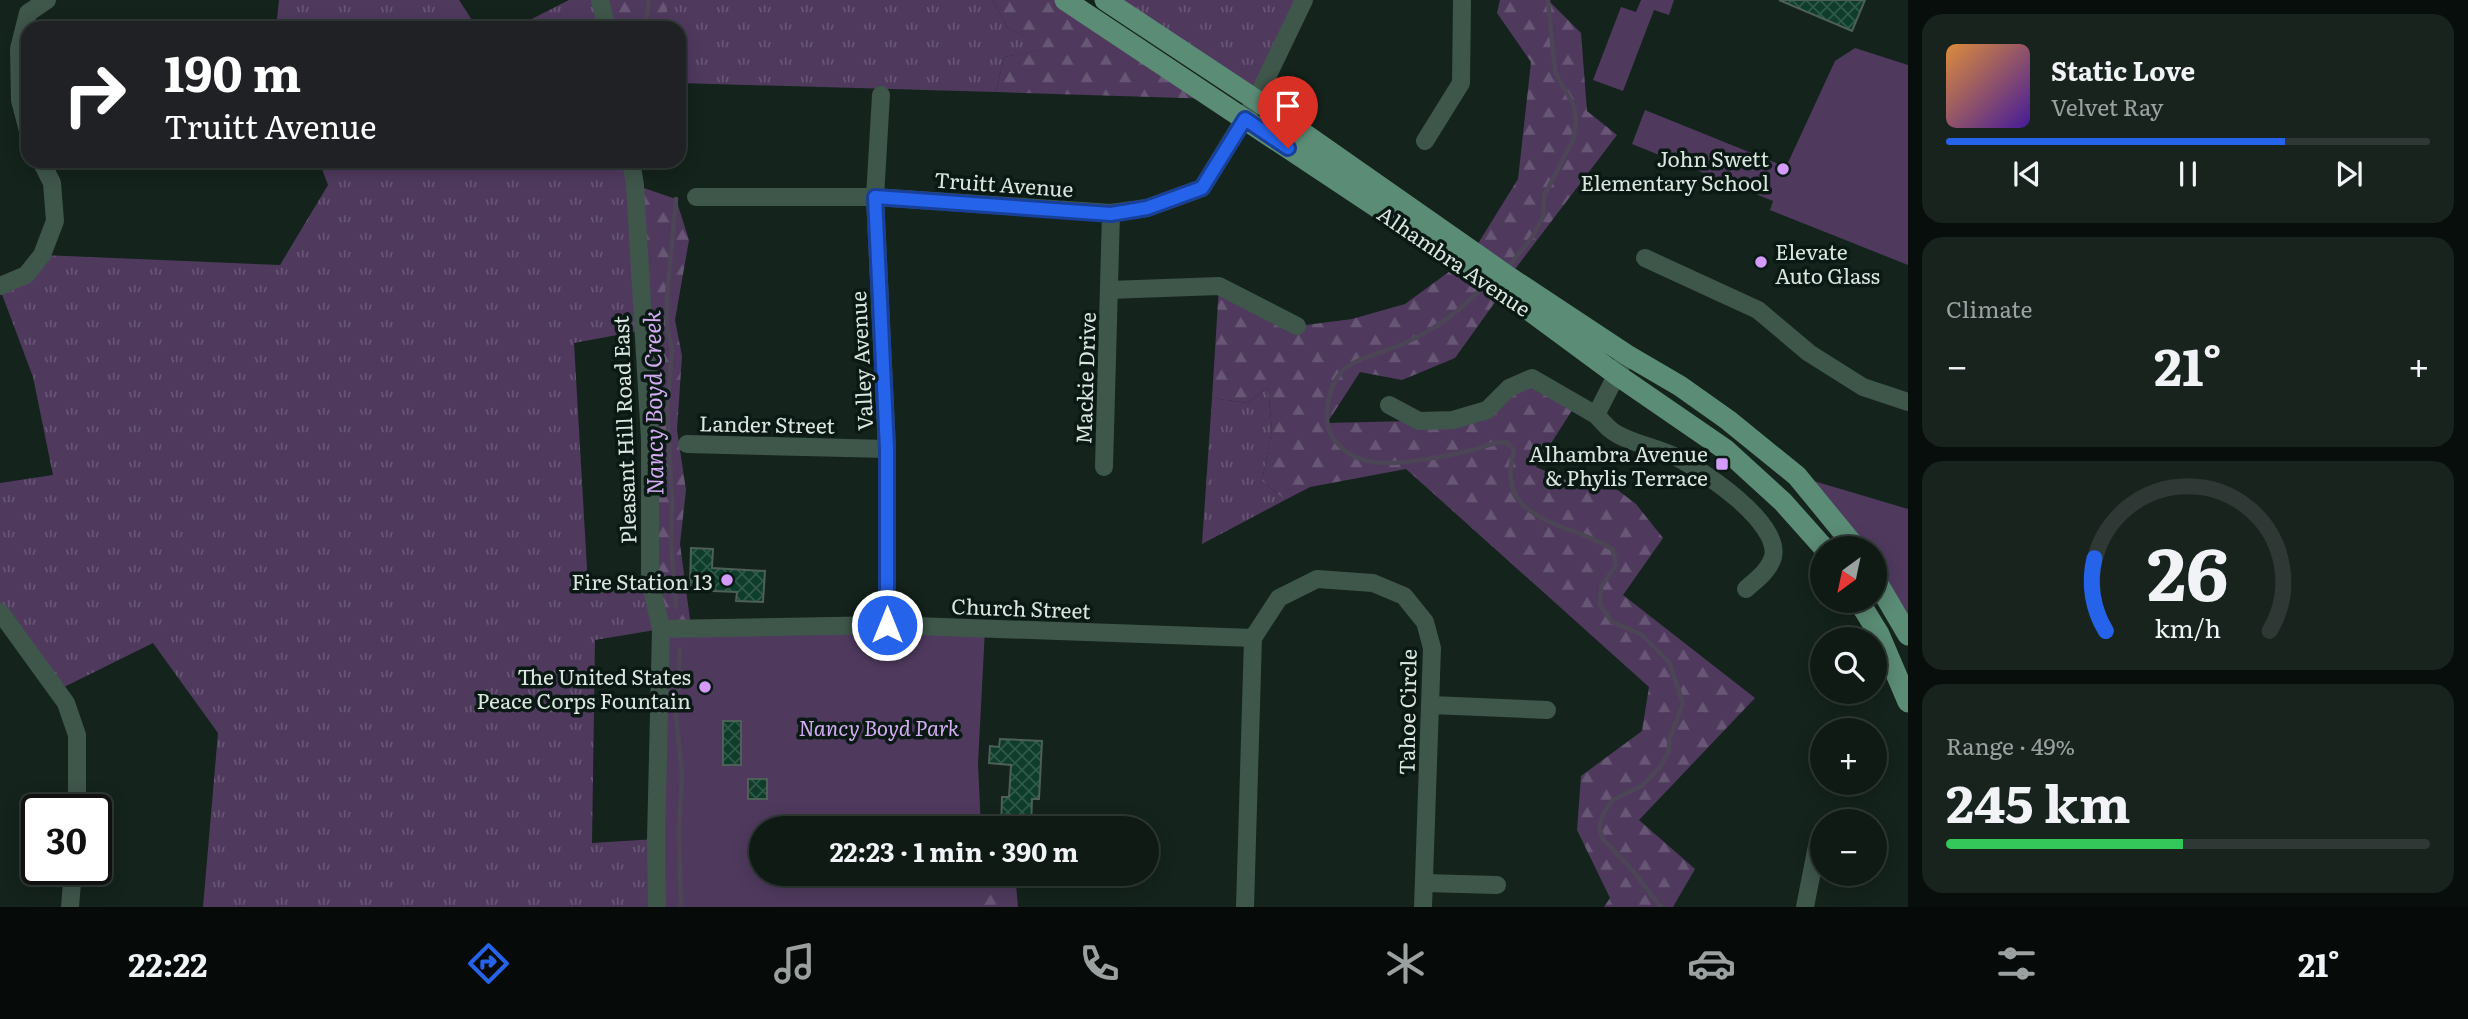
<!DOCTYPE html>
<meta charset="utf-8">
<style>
:root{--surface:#0f1a15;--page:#18231e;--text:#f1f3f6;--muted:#9ba1a0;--line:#2f3834;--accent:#2563eb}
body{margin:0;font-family:Literata,serif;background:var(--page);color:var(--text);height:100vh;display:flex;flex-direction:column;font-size:26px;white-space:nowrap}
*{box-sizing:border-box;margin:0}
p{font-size:23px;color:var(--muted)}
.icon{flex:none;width:38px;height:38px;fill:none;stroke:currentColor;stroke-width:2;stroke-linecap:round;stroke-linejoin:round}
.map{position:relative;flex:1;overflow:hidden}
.panel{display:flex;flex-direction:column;gap:14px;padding:14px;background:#080e0c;width:560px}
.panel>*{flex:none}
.banner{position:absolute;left:21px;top:21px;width:665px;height:147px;border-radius:21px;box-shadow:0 4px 18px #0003,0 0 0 2px var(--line);background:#202124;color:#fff;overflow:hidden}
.needle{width:46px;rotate:213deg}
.tools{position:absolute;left:1810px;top:536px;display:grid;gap:14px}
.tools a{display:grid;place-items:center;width:77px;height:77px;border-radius:50%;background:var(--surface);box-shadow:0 4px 18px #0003,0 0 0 2px var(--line);font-size:35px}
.speed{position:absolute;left:21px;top:794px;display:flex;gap:14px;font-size:35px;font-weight:700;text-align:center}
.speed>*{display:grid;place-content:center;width:91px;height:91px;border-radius:50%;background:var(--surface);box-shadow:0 4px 18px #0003,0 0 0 2px var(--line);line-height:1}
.speed .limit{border:4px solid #111;border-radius:10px;background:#fff;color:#111}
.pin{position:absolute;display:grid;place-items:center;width:60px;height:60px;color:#fff;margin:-72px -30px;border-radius:50% 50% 50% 0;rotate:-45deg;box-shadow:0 0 7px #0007}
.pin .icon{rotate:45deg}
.me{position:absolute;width:77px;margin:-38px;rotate:0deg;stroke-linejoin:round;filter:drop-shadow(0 0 5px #0008)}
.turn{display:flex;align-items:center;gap:24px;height:147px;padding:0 28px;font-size:32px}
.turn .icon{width:91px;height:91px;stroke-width:2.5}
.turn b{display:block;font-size:49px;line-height:60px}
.big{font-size:52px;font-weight:700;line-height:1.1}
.panel .tile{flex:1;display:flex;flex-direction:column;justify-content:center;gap:10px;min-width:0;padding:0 24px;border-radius:21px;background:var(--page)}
.panel .dial{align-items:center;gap:0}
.dial svg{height:182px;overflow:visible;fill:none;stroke:var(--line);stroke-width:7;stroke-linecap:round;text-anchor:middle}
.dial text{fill:var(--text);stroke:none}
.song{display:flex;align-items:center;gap:21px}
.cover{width:84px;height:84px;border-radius:10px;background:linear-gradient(135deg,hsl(30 70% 55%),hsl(260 70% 35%))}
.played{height:7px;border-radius:4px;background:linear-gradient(90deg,var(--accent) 70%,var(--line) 70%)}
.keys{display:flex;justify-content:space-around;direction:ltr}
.heat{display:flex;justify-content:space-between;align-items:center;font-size:38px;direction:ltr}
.charge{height:10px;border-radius:5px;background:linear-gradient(90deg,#34c759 49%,var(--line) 0)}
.trip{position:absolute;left:749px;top:816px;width:410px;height:70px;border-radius:35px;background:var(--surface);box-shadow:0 4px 18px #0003,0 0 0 2px var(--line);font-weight:700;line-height:70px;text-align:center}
.tab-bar{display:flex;height:112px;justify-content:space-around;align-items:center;background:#060a08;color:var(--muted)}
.tab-bar .icon{width:49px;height:49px}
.tab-bar .current{color:var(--accent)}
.tab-bar b{font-size:32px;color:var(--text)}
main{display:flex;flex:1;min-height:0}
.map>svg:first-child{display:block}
</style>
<main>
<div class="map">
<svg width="1908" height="907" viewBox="0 0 1908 907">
<defs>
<pattern id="grass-tufts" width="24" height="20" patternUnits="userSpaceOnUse" patternTransform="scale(1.75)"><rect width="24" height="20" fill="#4f3a5e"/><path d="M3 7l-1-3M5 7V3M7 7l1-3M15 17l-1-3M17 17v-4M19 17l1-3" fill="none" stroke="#685675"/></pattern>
<pattern id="forest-firs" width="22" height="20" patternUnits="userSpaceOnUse" patternTransform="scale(1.75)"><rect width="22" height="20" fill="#4f3a5e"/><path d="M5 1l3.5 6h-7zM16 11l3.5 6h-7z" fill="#685675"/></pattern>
<pattern id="building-cross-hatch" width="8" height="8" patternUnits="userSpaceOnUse" patternTransform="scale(1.75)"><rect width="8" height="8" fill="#0e3d2b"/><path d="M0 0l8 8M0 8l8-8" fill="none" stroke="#305949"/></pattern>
</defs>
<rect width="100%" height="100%" fill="#14231c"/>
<path fill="url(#grass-tufts)" d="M279,0H459L477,28H276Z
M569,0H600L606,28H514Z
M667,0H993L1007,27L1045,49L1004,57L996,92L679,83V28H667Z
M1105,0H1304L1256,100Z
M319,161H631L644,330L574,343L588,586L650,580L661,629L595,640L592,843L656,839L657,907H203L218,733L153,643L58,690L0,612V483L53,475L33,377L0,289L42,255L280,265L328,185Z
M1268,387L1272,430L1262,481L1285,500L1202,544L1212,398L1248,403Z"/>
<path fill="url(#forest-firs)" d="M600,0H667V28H607Z
M993,0H1065L1215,99L996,92L1004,57L1044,49L1007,27Z
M1500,0H1548L1581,33L1587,111L1617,135L1509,277L1474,250L1518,179L1531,62L1497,13Z
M635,185L676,199L689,240L675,320L682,356L677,430L686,490L680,544L691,627L660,689Z
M1461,263L1503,291L1455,358L1402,380L1360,372L1327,423L1453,420L1532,378L1576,404L1536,467L1580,486L1598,475L1636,504L1663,538L1623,595L1755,698L1639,820L1695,869L1673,907H1604L1610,898L1577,830L1581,776L1642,731L1649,687L1406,469L1310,487L1285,500L1262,481L1272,430L1268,387L1248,403L1212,398L1219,286L1298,326L1352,319L1405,304Z
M892,873H1015L1018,907H913Z"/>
<path fill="#4f3a5e" d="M1641,0H1674L1669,15L1654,10L1623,91L1593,80L1621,7L1636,12Z
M1855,48L1908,65V265L1770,210L1773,201L1632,144L1645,110L1786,167L1835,61Z
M1797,476L1908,509V635L1874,577V548H1856Z
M661,629H985L978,764L981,828H761V873H983L984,907H655Z"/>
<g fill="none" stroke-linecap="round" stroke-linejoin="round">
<path stroke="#4c4556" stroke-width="4.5" d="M648,28L646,21L649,0
M1507,268L1531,239L1543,217L1544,196L1573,140L1576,122L1574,106L1555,72L1548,0
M1484,287C1469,300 1456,314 1439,324C1427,332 1414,339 1401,345C1383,353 1351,358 1339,375C1328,390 1322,420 1332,436C1343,454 1361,462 1382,463C1406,464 1448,456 1472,450C1484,447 1495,441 1508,443L1514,451C1493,524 1571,521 1613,550L1616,565L1601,587L1600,605L1612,622L1642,635L1669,662L1683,703L1670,738L1668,753L1660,767L1642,786L1613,800L1603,814L1599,827L1603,839L1633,871L1661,907
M676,607L671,542L672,502L667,406L672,350L667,327V297L676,199
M680,649L676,715L682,776L679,831L681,907"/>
</g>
<path fill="url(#building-cross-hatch)" stroke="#4e5f57" stroke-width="2" d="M1779,0H1865L1852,31Z
M691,548L713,549L712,568L765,571L763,602L736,601L737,592L690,590Z
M723,721H741V765H723Z
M1000,739L1042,741L1039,799H1032L1031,828H1001L1002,797H1009L1011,765L989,763L990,746L999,747Z
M748,779H767V799H748Z"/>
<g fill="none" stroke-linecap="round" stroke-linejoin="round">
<path stroke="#3f564b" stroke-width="18" d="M600,0L607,28
M881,95L875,197L887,449V625
M28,131L20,100L19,49L28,13L47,0
M1425,141L1461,83L1462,0
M631,161L635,185L650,440V580L661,629L656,839L657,907
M696,197H875L1111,213L1147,208L1202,188L1256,100L1304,0
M1645,258L1758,310L1809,353L1863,387L1908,402
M0,286L26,275L42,255L55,221L52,183L41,161
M1109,290L1219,286L1297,326
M1622,364L1596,415C1601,420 1606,426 1611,430C1627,443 1657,447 1676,457C1702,470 1781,522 1773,557C1769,571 1756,580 1746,589
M1389,405L1419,421L1453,420L1487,410L1509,388L1532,378L1596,415
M687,444L887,449
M1104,467L1111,213
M0,612L66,703L77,735V810
M661,629L887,625L1253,638
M1431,705L1547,710
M1424,883L1497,885
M70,907L73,870
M1245,907L1253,638L1279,598L1317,579L1373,583L1404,596L1425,622L1432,648L1423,907
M1805,907L1817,846"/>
<path stroke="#5b8c75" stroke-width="21" d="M1065,0L1503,291L1617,375L1726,450L1783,502L1824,548
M1105,0L1256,100L1509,277L1627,355L1680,386L1728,420L1797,476L1856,548
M1874,577L1908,635
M1858,600L1879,634L1908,702"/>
</g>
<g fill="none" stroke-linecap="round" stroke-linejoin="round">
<g stroke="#184099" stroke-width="18">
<path id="route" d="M887,625V449L875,197L1111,214L1147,208L1202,188L1245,119L1288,148"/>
</g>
<use href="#route" stroke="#2563eb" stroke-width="12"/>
</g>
<g fill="#d39cfc" stroke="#0a1913" stroke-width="2.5">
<circle cx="1783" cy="169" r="7"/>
<circle cx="1761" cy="262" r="7"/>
<rect x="1715" y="457" width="14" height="14" rx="3.5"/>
<circle cx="727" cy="580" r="7"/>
<circle cx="705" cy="687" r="7"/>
</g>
<g text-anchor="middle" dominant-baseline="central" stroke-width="7" stroke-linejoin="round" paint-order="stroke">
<g font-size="21" fill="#dce6e0" stroke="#0a1913" text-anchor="end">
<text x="1769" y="157">John Swett<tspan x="1769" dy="24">Elementary School</tspan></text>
<text x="1775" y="250" text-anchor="start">Elevate<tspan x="1775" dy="24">Auto Glass</tspan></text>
<text x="1708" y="452">Alhambra Avenue<tspan x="1708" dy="24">&amp; Phylis Terrace</tspan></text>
<text x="713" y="580">Fire Station 13</text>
<text x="691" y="675">The United States<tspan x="691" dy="24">Peace Corps Fountain</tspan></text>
</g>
<g font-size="21" fill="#dce6e0" stroke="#0a1913">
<text transform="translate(1004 183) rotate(4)">Truitt Avenue</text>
<text transform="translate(1455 260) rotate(34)">Alhambra Avenue</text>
<text transform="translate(860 361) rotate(-93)">Valley Avenue</text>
<text transform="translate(1084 378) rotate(-88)">Mackie Drive</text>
<text transform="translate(767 423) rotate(1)">Lander Street</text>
<text transform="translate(623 430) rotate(-92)">Pleasant Hill Road East</text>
<text transform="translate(1021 607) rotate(2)">Church Street</text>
<text transform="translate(1406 712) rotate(-89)">Tahoe Circle</text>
</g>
<g font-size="21" font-style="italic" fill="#d4adf3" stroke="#0a1913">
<text x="879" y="726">Nancy Boyd Park</text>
</g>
<g font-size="23" font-style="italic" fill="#d3acf2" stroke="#0a1913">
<text transform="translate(652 403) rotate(-91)">Nancy Boyd Creek</text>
</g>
</g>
</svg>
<div class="tools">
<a><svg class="needle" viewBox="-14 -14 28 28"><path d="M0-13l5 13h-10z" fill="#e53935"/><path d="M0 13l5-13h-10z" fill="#9ba1a0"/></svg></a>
<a><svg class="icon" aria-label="search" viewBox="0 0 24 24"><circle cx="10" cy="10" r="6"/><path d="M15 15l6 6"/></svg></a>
<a>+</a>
<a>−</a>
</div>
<div class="speed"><div class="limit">30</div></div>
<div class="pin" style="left:1288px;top:148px;background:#d93025"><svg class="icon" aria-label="arrive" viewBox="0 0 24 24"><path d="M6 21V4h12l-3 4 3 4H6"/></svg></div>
<svg class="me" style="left:887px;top:625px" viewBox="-20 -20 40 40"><circle r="17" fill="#2563eb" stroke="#fff" stroke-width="3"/><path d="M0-11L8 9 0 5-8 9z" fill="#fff"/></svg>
<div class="trip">22:23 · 1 min · 390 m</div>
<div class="banner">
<div class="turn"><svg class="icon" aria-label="right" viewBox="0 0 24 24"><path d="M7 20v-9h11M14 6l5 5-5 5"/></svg><div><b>190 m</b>Truitt Avenue</div></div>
</div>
</div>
<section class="panel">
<div class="tile">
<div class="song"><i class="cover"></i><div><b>Static Love</b><p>Velvet Ray</p></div></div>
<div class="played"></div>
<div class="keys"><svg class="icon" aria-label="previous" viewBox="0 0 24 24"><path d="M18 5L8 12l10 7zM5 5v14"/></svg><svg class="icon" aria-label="pause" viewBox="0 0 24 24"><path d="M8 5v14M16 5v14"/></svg><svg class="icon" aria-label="next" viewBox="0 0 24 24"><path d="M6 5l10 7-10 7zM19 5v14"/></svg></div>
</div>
<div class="tile"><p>Climate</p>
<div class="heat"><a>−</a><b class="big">21°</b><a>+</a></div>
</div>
<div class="tile dial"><svg viewBox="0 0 100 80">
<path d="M14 69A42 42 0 1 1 86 69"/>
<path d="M14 69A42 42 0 0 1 9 37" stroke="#2563eb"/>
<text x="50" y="56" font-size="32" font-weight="700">26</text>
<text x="50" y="72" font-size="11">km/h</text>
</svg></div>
<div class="tile"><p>Range · 49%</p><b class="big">245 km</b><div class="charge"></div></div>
</section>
</main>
<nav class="tab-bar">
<b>22:22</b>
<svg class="icon current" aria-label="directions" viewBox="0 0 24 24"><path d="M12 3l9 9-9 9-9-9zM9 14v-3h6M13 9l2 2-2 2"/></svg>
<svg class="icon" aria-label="music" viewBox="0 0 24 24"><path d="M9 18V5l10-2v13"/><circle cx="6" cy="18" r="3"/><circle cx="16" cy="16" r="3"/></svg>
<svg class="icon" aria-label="phone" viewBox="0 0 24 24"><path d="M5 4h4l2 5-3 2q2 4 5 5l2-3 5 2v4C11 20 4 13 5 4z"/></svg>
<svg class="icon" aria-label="climate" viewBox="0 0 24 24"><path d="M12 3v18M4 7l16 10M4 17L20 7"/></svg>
<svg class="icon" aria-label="car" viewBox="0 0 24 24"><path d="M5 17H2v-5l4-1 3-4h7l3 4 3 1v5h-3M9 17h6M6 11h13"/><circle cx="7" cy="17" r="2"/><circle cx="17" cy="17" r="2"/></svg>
<svg class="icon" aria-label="filters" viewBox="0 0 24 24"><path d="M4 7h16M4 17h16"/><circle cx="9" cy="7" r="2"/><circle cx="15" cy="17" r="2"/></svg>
<b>21°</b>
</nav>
